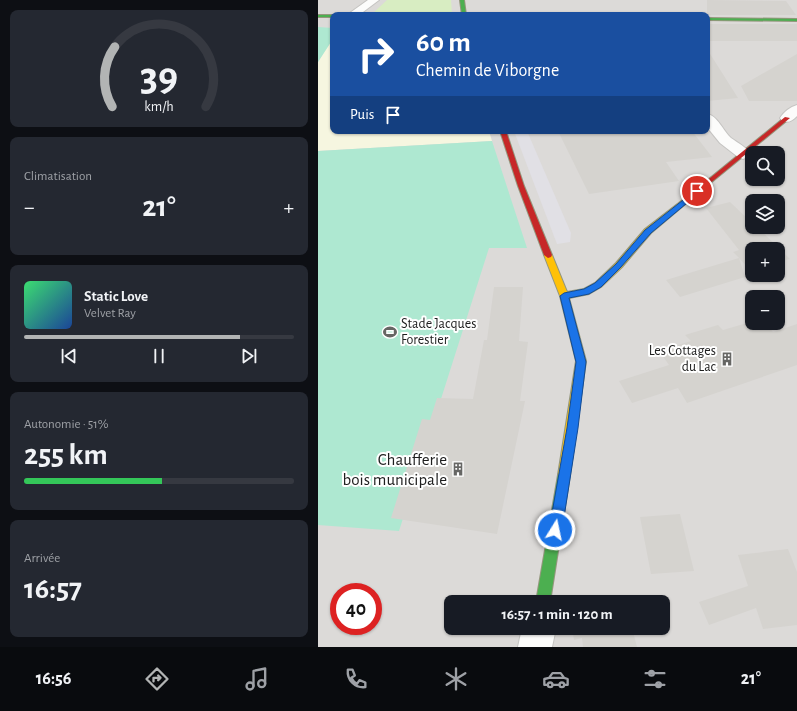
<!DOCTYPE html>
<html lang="fr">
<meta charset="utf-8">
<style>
:root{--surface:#171b24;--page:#242831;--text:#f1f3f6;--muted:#9ea1a6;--line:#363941;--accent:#b2b4b4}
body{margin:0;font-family:"Alegreya Sans",sans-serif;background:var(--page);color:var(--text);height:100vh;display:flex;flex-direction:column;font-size:15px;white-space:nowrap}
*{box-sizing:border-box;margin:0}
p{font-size:13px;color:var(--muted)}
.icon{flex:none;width:22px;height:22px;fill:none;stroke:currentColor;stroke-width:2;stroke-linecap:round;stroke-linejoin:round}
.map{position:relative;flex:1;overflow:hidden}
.side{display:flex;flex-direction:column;gap:10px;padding:10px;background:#0d0f14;width:318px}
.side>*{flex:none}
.hud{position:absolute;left:12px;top:12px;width:380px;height:122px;border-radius:8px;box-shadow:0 1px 3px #0004;background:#1a4fa0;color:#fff;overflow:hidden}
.buttons{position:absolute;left:427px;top:146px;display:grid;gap:8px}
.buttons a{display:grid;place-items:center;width:40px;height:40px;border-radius:8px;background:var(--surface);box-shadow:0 1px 3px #0004;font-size:20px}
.speed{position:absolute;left:12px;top:583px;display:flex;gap:8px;font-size:20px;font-weight:700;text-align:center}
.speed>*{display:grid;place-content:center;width:52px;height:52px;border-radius:50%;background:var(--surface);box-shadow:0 1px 3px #0004;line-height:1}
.speed .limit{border:6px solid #d22;background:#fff;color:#111}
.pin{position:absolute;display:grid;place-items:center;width:34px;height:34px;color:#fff;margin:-17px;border:2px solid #fff;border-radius:50%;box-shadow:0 1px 4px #0007}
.me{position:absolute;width:44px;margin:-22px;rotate:10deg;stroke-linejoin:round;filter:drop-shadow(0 0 3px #0008)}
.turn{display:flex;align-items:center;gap:14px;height:84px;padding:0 20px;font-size:18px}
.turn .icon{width:52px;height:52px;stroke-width:2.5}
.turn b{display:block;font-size:28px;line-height:34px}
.then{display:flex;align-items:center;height:38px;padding:0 20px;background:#0003;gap:8px;font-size:15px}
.big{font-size:30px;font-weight:700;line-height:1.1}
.side .card{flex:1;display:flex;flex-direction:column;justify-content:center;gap:6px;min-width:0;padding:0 14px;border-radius:8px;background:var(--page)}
.side .dial{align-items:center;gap:0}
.dial svg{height:104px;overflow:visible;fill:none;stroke:var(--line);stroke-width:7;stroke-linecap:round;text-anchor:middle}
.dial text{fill:var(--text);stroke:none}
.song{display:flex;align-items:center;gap:12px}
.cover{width:48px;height:48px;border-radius:6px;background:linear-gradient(135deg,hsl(140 70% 55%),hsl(220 70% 35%))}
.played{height:4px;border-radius:2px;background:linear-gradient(90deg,var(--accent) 80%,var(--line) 80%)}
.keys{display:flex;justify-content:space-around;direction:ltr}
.heat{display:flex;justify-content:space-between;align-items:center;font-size:22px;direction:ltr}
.charge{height:6px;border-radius:3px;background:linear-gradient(90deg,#34c759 51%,var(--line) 0)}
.trip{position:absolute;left:126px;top:595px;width:226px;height:40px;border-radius:8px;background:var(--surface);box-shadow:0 1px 3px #0004;font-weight:700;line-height:40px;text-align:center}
.menu{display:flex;height:64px;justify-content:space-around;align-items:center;background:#090b0e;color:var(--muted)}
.menu .icon{width:28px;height:28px}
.menu .current{color:var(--accent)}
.menu b{font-size:18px;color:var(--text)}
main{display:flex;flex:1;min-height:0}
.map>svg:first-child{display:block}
</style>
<main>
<section class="side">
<div class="card dial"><svg viewBox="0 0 100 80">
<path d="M14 69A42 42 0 1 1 86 69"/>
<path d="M14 69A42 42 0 0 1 16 23" stroke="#b2b4b4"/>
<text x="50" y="56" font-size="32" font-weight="700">39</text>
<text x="50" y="72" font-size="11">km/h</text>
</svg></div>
<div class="card"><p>Climatisation</p>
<div class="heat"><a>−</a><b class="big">21°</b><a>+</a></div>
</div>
<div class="card">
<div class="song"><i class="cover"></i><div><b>Static Love</b><p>Velvet Ray</p></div></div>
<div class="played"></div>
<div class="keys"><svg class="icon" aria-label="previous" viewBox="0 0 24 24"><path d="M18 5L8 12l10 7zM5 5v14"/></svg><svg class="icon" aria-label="pause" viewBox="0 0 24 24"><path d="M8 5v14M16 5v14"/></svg><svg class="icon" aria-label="next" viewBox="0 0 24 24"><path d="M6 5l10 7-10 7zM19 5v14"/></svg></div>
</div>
<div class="card"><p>Autonomie · 51%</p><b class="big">255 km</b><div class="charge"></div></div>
<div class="card"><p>Arrivée</p><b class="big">16:57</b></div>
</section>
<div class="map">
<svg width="479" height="647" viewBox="0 0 479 647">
<rect width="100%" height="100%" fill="#edebe6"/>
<path fill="#dcdad8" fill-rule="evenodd" d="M0,0H479V647H0ZM15,15H389V131H15ZM434,153H460V179H434ZM434,201H460V227H434ZM434,249H460V275H434ZM434,297H460V323H434ZM21,592H55V626H21ZM133,602H345V628H133Z"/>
<path fill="#f6f6e0" d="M15,39V131H171L174,141L0,151V62L11,44Z"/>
<path fill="#d8edc2" d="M69,0H133L134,14H54Z"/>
<path fill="#aee8d1" d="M0,27L15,28V39L0,62Z
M174,141L209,248H171L81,531L0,525V151Z"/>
<path fill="#e1e0e5" d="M196,131H209L253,233L252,242L239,244Z"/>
<path fill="#d5d3cf" d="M389,0L468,1L478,15H389Z
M389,24H479V41H389Z
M389,49L420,98L389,101Z
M479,54V101H431L423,86Z
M240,131H374L394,157L348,162L361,181L271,194Z
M412,202L434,223V227H439L472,259L460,262V249H434V270H432L421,258L427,277L362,297L348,280L421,258L415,252L421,250L388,208Z
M176,287H205L201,341L210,342L202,401H207L179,534L73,518L104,419L112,420L119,398L155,399L166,340H169Z
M429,323H447L455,332L479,324V365L369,403L360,388L314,403L301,381L351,365L341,351L373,341L367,335L400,325L405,330Z
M362,514L376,571L333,574L322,517Z
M470,549L479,572V625L445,629L438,608L391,625L381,602L430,586L420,555Z
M254,628H314L319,647H265L264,638L256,640Z"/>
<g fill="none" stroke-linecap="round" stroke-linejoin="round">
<g stroke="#c5c4c2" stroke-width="2">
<path id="street" d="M50,0H61L41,15H29Z
M479,105V116C474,121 471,123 464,121L462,118C466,112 472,107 479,105Z
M389,114C400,116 405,131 413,138C420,143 428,147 433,154L430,157L425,159L420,157L402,143L389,127Z
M204,628H238L234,647H200Z"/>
</g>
<g stroke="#94977d" stroke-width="2">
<path id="fast" d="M142,0H146L148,15H144Z
M0,15H16L15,17H0Z
M389,18L479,19V21L389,20Z
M246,470L250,471L252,475L232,602H218L240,475L242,471Z"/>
</g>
<g stroke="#94977d" stroke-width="2">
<path id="slow" d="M388,182L391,184L390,185L333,233L304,267L283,287L271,294L251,298L268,361L252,475L250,479L246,480L242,479L240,475L258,361L242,296L226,255L230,252L234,255L249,292L266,289L277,283L298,263L327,229Z"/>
</g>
<g stroke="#94977d" stroke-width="2">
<path id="jam" d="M467,117L472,118L390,185H386V183Z
M182,131H188L206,186L234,255L233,257L230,258L226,255L200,186Z"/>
</g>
<use href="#street" fill="#fcfcfb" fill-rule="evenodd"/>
<use href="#fast" fill="#4caf50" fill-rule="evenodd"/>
<use href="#slow" fill="#ffc107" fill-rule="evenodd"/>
<use href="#jam" fill="#c62828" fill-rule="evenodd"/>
</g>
<path fill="#1a73e8" stroke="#114b97" d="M379,189L381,190V193L333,233L303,267L283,287L271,294L251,298L268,362L260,428L244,530L242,534L237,536L233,534L231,530L249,428L258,362L242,296L246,293L266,289L277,283L298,264L327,230Z"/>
<defs>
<g id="stadium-bare" transform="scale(1.08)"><path d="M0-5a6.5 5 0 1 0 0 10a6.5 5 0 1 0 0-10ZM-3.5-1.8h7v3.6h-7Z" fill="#666664" stroke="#fff" stroke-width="2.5" paint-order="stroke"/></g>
<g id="building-bare" transform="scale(1.08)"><path d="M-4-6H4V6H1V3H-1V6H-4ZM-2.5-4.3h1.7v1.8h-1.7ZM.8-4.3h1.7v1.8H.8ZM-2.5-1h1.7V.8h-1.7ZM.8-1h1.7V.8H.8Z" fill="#666664" stroke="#fff" stroke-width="2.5" paint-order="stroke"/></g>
</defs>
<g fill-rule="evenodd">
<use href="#stadium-bare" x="72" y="332"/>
<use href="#building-bare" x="409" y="359"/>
<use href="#building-bare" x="140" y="469"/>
</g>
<g text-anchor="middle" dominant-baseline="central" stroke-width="4" stroke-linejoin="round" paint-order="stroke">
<g font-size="14" fill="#1e1e1e" stroke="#fff" text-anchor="start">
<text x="83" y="324">Stade Jacques<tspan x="83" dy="16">Forestier</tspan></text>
<text x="398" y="351" text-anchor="end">Les Cottages<tspan x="398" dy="16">du Lac</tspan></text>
</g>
<g font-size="17" fill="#1e1e1e" stroke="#fff" text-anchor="end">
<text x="129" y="459">Chaufferie<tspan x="129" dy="20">bois municipale</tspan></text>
</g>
</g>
</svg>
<div class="buttons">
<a><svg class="icon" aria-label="search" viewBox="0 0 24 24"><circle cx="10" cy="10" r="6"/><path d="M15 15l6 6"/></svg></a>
<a><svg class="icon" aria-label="layers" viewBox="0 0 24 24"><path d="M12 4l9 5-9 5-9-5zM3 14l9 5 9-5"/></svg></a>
<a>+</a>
<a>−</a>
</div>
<div class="speed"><div class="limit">40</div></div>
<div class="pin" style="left:379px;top:191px;background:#d93025"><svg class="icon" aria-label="arrive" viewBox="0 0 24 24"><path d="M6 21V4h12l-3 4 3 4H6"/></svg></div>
<svg class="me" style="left:237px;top:530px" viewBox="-20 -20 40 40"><circle r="17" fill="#1a73e8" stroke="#fff" stroke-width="3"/><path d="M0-11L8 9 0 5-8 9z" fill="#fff"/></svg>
<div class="trip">16:57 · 1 min · 120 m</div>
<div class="hud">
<div class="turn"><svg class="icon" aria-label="right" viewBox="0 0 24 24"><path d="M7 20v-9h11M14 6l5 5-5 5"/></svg><div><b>60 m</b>Chemin de Viborgne</div></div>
<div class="then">Puis<svg class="icon" aria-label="arrive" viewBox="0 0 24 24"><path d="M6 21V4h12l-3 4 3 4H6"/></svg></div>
</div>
</div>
</main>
<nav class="menu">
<b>16:56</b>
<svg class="icon current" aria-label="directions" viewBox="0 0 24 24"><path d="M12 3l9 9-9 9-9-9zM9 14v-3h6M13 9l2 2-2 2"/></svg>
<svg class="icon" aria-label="music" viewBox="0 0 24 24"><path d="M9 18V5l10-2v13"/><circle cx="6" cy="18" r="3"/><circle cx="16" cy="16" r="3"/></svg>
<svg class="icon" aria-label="phone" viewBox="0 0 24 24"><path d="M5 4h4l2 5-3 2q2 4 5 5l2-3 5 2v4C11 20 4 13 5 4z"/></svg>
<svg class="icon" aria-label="climate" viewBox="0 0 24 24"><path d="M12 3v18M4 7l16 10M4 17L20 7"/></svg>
<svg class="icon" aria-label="car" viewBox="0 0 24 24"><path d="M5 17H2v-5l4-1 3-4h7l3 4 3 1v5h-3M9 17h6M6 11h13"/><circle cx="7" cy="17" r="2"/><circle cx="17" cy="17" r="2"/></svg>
<svg class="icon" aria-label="filters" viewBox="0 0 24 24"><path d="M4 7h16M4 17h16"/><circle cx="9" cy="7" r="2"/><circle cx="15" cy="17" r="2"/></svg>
<b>21°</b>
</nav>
